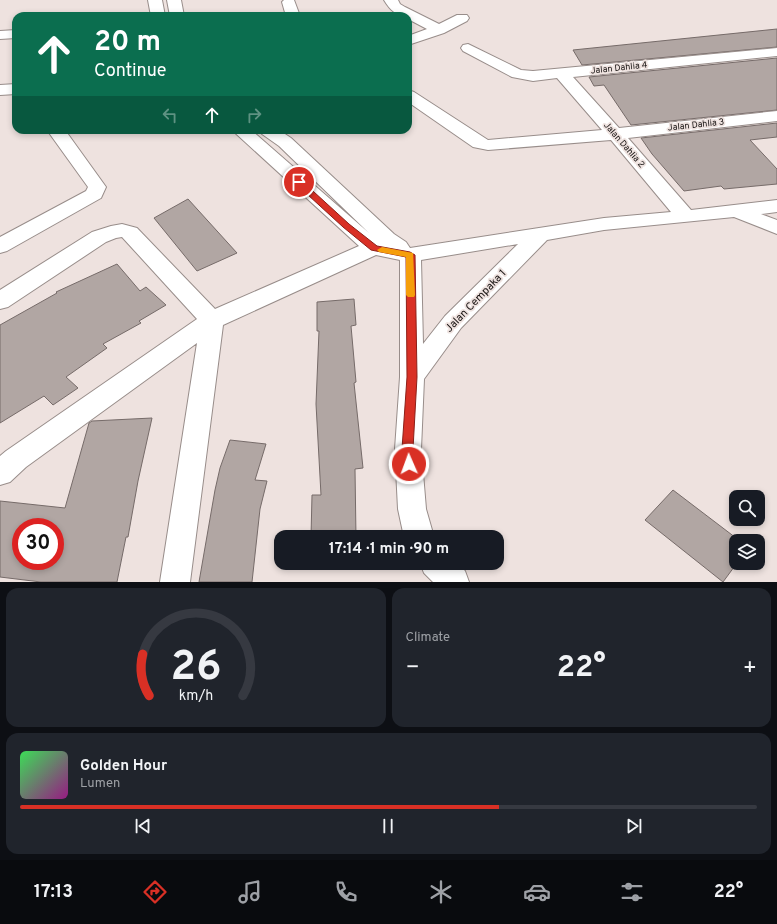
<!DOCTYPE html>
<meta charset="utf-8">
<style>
:root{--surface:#171b24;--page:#20242c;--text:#f1f3f6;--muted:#9ea1a6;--line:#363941;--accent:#d93025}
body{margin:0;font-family:Overpass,sans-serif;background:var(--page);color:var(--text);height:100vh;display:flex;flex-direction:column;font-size:15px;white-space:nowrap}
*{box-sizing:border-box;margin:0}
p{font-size:13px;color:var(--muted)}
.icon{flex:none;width:22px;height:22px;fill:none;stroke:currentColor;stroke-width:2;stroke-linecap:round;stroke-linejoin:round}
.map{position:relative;height:582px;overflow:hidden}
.side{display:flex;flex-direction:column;gap:6px;padding:6px;background:#0d0f14;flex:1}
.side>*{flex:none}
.hud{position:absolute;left:12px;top:12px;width:400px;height:122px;border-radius:12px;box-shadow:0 2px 6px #0003;background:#0b6e4f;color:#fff;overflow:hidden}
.buttons{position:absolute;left:729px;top:490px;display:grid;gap:8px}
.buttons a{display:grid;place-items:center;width:36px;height:36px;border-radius:8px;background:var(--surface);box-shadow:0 2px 6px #0003;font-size:20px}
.speed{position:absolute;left:12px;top:518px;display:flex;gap:8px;font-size:20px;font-weight:700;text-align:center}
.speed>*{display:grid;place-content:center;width:52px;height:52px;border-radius:50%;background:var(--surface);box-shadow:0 2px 6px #0003;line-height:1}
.speed .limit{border:6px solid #d22;background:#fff;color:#111}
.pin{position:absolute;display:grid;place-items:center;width:34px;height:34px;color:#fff;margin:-17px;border:2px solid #fff;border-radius:50%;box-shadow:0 1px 4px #0007}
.me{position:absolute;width:44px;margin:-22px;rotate:358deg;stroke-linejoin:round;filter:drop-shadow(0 0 3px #0008)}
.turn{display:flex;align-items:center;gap:14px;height:84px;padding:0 16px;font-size:18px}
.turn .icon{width:52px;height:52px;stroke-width:2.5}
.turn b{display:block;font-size:28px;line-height:34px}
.lanes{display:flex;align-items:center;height:38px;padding:0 16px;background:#0003;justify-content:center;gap:20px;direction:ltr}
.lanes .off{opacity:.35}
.big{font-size:30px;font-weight:700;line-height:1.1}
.side .tile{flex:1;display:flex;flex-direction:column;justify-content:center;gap:6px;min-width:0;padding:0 14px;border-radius:12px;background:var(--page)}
.side .dial{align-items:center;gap:0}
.dial svg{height:104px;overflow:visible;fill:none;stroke:var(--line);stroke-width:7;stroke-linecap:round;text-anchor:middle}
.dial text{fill:var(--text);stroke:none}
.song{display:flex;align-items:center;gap:12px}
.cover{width:48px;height:48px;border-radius:6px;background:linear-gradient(135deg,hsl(130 70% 55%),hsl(310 70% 35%))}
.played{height:4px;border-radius:2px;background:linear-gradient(90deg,var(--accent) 65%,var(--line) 65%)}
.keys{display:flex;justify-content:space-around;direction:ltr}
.heat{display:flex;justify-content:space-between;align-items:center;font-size:22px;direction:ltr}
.side .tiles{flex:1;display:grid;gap:6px;grid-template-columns:1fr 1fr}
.tile:last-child{grid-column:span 2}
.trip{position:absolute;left:274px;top:530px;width:230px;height:40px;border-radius:12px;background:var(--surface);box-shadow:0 2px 6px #0003;font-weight:700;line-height:40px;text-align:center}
.dock{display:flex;height:64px;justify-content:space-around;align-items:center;background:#090b0e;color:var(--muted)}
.dock .icon{width:28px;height:28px}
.dock .selected{color:var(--accent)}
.dock b{font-size:18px;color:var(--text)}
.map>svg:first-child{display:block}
</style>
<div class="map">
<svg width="777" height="582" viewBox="0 0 777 582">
<rect width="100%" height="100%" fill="#eee2df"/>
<path fill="#b1a6a3" stroke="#766b69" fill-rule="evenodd" d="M777,29V47L582,65L573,50Z
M777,58V110L631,125L604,85L594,86L589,77Z
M777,123V137L750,140L777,169V184L724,189L721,186L684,191L652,154L641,138Z
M188,199L237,253L197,271L154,218Z
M117,264L140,291L146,287L166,305L139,321L141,323L103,344L107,348L66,377L78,388L53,405L44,396L0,423V325L57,293L56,292Z
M354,299L356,325L351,326L356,382L354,383L363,468L355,469L356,537H311L312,495H321L316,404L319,331H317V302Z
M152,418L138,481L128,537H126L117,582H41L0,577V501L65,508L89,423L92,421ZM21,527H55V561H21Z
M230,440L266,444L255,480L267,481L260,509L252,582H199L215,490L220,468Z
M673,490L740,541H736L737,563L723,582L645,520Z
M310,563H356V566L309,568Z"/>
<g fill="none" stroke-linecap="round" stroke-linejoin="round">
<g stroke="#988d8a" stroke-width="2">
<path id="minor" d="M148,0H162L165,16H151Z
M167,0H181L184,16H170Z
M284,0H294L300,16H286L282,2Z
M384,0H398L400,4L405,7L439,24L457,15H467L469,18L467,21L444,33L408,45V36L427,29L408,19V16C396,16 390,10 384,0Z
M16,30V38L0,39V31Z
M468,44L521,70L533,71L777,48V56L573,77L619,128L777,111V121L628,138L691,210L777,200V212L761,214L777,220V234L734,217L604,230L547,240L461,328L424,379L421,449L426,509L434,537H404L398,509L395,449L400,377V260L376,255L223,325L190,582H160L197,343L26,467L10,482L0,485V456L6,451L197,319L122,237L116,238L106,242L8,307L0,309V290L92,232L111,226L122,224L137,228L215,309L359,246L232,130H251L369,233L279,146L262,134L259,130H279L291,138L394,234L406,242L410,248L604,218L671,212L611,140L488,150L473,147L408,102V90L414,92L488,140L602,130L557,78L533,81L512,77L463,51L461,48L463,45ZM518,244L445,316L423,344L421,260Z
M16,84V94L0,95V85Z
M47,130H65L106,187L101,198L7,251L0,253V237L86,191L88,187Z
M420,563H457L465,571L469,582H433L424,573Z"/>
</g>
<use href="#minor" fill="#fff" fill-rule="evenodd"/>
</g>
<path fill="#d93025" stroke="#8d1f18" d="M299,180L302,181L349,224L377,246L410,252L415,255L417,377L413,449L414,464L413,468L409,469L405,468L402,449L407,377L406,257L371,250L343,227L296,184V181Z"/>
<path fill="#f59e0b" d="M382,247L413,253L415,295L414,297H408L406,295V257L379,252L377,250Z"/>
<g text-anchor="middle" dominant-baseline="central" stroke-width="3.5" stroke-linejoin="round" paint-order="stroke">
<g font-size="9" fill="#171312" stroke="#eee2df">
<text transform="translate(619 68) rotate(-6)">Jalan Dahlia 4</text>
<text transform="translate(696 125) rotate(-6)">Jalan Dahlia 3</text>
<text transform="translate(624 145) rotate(49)">Jalan Dahlia 2</text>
</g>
<g font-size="11" fill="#171312" stroke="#eee2df">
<text transform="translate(476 301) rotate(-46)">Jalan Cempaka 1</text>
</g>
</g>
</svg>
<div class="buttons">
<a><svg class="icon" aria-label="search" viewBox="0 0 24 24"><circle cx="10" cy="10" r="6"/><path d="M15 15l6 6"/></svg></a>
<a><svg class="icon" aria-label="layers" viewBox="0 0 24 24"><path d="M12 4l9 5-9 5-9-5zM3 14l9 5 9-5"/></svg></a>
</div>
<div class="speed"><div class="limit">30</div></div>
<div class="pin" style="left:299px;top:182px;background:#d93025"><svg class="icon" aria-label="arrive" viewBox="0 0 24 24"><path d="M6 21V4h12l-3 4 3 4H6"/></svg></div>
<svg class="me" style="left:409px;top:464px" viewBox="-20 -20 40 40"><circle r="17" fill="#d93025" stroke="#fff" stroke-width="3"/><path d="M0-11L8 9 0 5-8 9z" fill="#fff"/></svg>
<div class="trip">17:14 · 1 min · 90 m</div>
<div class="hud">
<div class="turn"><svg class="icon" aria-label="ahead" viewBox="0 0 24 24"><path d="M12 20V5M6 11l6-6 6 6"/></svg><div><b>20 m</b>Continue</div></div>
<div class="lanes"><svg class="icon off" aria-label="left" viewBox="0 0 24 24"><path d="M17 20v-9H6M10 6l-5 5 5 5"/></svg><svg class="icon" aria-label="ahead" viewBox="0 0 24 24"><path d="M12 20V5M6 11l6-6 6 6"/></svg><svg class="icon off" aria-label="right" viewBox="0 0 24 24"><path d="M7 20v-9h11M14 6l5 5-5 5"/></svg></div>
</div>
</div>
<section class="side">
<div class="tiles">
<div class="tile dial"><svg viewBox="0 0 100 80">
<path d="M14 69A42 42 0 1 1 86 69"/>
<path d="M14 69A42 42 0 0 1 9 37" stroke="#d93025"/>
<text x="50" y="56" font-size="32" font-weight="700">26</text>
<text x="50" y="72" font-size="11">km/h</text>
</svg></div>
<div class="tile"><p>Climate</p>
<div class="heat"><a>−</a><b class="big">22°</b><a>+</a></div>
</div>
<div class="tile">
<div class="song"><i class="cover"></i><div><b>Golden Hour</b><p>Lumen</p></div></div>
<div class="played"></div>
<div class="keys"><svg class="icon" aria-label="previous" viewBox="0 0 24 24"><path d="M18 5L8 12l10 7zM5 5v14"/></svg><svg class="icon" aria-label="pause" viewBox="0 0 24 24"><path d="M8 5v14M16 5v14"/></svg><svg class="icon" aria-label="next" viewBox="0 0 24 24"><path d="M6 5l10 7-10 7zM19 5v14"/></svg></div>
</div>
</div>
</section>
<nav class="dock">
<b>17:13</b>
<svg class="icon selected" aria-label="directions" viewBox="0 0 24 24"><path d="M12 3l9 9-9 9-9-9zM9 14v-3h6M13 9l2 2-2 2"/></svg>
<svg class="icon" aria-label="music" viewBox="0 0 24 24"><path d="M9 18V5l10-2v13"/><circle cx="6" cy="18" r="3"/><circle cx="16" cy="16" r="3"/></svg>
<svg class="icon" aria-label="phone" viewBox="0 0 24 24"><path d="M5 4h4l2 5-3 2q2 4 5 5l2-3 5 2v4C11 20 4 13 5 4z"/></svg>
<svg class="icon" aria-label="climate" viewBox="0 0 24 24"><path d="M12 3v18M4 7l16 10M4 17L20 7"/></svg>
<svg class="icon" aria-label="car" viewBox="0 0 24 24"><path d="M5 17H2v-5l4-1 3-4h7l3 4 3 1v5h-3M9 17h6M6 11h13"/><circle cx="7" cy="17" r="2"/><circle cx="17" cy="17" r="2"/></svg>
<svg class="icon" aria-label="filters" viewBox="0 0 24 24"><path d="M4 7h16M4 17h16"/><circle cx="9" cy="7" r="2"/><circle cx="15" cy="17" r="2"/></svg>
<b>22°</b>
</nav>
